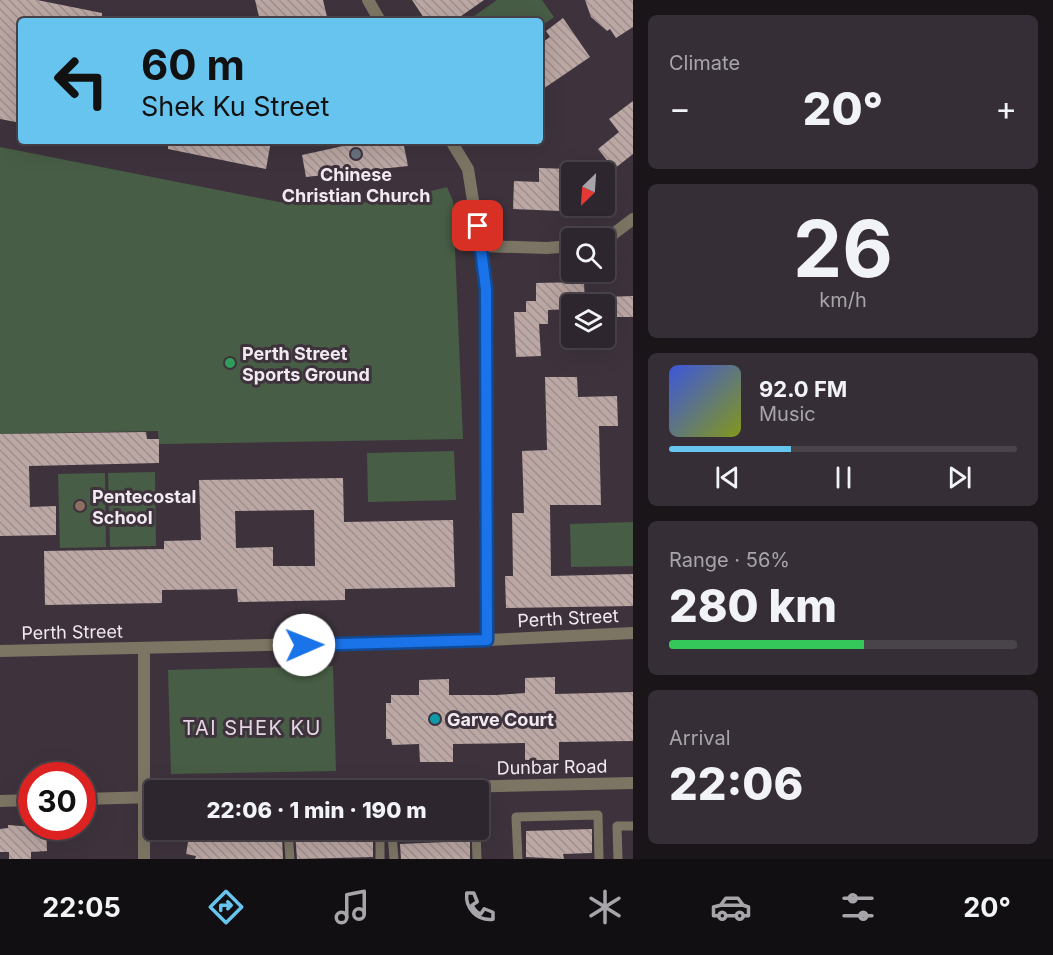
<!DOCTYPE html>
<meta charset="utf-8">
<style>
:root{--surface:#2e262e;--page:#362e36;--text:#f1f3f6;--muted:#a7a5aa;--line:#49434a;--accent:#66c4ef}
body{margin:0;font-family:Inter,sans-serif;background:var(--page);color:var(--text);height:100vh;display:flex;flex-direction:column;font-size:22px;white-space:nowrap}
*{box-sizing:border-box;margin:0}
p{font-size:20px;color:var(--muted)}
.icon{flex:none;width:33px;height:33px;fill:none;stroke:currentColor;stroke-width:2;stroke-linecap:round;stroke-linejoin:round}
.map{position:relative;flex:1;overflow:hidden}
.drawer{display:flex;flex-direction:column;gap:15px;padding:15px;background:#191519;width:420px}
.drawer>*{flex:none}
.hud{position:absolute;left:18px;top:18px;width:525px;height:126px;border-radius:6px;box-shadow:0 6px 24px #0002,0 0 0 2px var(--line);background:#66c4ef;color:#111;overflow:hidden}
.needle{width:39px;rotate:205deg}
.fabs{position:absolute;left:561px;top:162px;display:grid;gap:12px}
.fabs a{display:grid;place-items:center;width:54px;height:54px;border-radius:6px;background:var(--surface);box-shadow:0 6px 24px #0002,0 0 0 2px var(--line);font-size:30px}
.speed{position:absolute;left:18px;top:762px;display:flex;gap:12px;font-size:30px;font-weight:700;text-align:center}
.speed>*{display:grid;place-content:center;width:78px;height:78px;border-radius:50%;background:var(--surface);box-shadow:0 6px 24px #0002,0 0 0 2px var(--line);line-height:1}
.speed .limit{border:9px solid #d22;background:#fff;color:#111}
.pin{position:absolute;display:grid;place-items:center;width:51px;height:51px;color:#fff;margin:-26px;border-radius:12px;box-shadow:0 3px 9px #0006}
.me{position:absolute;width:66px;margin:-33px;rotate:89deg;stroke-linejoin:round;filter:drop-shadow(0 0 4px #0008)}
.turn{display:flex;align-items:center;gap:21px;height:126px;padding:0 24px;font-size:27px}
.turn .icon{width:78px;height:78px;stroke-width:2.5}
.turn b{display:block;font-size:42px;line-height:51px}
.big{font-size:45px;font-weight:800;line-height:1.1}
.drawer .tile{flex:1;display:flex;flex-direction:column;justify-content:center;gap:9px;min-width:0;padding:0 21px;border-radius:9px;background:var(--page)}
.drawer .dial{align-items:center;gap:0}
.dial b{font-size:78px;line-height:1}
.song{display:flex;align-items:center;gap:18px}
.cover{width:72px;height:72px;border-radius:9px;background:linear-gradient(135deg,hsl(230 70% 55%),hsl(70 70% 35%))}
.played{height:6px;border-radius:3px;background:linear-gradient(90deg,var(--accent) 35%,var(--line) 35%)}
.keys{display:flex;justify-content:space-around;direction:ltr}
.heat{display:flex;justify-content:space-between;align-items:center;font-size:33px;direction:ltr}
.charge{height:9px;border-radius:4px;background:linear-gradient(90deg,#34c759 56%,var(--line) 0)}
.trip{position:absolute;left:144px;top:780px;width:345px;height:60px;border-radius:6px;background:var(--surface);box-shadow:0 6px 24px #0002,0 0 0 2px var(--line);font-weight:800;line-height:60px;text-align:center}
.dock{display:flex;height:96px;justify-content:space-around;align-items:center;background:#120f12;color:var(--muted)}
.dock .icon{width:42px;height:42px}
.dock .current{color:var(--accent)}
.dock b{font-size:27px;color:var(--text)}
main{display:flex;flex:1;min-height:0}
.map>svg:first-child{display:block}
</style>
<main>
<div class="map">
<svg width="633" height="859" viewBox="0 0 633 859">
<defs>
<pattern id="building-back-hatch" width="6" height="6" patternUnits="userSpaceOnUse" patternTransform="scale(1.5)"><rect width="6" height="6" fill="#bba7a4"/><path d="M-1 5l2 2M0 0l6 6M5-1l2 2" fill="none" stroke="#9e8f8d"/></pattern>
</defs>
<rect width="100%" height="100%" fill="#3e333d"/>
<path fill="#485d45" d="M497,0H542L554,17L540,27V21H467Z
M0,147L279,202C340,207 388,203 447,187L453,201L463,439L159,444L158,431L0,434Z
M454,451L456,500L368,502L367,453Z
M155,472L156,546L110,547L108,473Z
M105,473L106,547L60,548L58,474Z
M633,522V566L571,567L570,524Z
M333,666L336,771L171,774L168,670Z"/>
<path fill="url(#building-back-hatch)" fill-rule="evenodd" d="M0,0H37L102,13V21H21V123L0,119Z
M255,0H323L328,21H260Z
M412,0H484L454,21H426Z
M585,0H633V27L616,38L610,29L607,31L591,17Z
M563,18L590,57L540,91V44L550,37L546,31Z
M633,101V154L614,169L598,149L619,132L609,119Z
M168,141H271L266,169L168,149Z
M366,141H403L408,166L306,177L302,155Z
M539,168L572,169V202L560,211L513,209L514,181L539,182Z
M584,282L585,304H572V309L548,310V324H539L541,356L516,357L514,312H526V301H536V283Z
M633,296V317H604V297Z
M545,377H577L578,397L617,396L618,426H599L601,505H550L551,576L633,574V606L506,608L505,576H513L512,513H524L522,451L547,450Z
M146,432L147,439H159V463L29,466L30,507L56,506V535L0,536V434Z
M343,478L344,522L453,520L455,587L345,589V600L238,602L237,589L162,590V603L45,605L44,551L164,549V541L201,540L199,480ZM314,510L315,566H273V547L236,548L235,511Z
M555,677V694L633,692V741L559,742V760H525V743L453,744V762H420L419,744L392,745L391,739H386V703H391V695H419V680L449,679V695H497L525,693V678Z
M8,825L46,828L47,851L31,852V859H9V852H0V829L8,828Z
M592,829V853L563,854L564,859L526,857V831Z
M190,830H228L282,838L283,859H195L196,856L186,854Z
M373,831V857L297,859L295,833Z
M470,841V859H401L400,844Z"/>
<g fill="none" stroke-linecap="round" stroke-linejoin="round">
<path stroke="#7d7564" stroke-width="9" d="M288,830L290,859
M380,830V859
M476,830L477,859
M394,859L392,835L396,830
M518,859L516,817L598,815L599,859
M618,859L617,826H633"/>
<path stroke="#7d7564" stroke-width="12" d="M368,0L380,21
M451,141L468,169L487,289V640
M604,241L633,219
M481,246L547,248L572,246
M144,649V859
M0,651L487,640L633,633
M328,790L633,783
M82,799L154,797
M0,801L32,800"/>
</g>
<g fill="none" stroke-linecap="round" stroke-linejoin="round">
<g stroke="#114b97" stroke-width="15">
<path id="route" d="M304,645L487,640L486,289L478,226"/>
</g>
<use href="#route" stroke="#1a73e8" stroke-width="10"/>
</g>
<circle fill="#6b7280" stroke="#3e333d" stroke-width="2" cx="356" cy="154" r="6"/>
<circle fill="#2e9e5b" stroke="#3e333d" stroke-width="2" cx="230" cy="363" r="6"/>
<circle fill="#8d6e63" stroke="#3e333d" stroke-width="2" cx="80" cy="506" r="6"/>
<circle fill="#0f9aa8" stroke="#3e333d" stroke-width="2" cx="435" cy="719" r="6"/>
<g text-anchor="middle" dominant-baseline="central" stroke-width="6" stroke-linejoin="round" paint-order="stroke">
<g font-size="18" font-weight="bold" fill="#f2eaf1" stroke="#3e333d" text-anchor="start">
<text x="356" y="174" text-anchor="middle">Chinese<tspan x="356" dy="21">Christian Church</tspan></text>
<text x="242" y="353">Perth Street<tspan x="242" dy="21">Sports Ground</tspan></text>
<text x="92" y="496">Pentecostal<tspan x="92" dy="21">School</tspan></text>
<text x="447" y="719">Garve Court</text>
</g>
<g font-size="18" fill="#f2eaf1" stroke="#3e333d">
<text transform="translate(568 618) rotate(-3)">Perth Street</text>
<text transform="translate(72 632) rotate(-1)">Perth Street</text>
<text transform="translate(552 767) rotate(-1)">Dunbar Road</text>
</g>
<g font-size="20" letter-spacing="1.5" fill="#e3d5e2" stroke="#3e333d">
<text x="252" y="728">TAI SHEK KU</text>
</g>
</g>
</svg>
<div class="fabs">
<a><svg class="needle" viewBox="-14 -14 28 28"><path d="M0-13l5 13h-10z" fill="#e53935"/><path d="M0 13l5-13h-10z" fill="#a7a5aa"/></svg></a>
<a><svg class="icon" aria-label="search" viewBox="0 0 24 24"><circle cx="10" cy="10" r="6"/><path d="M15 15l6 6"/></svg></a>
<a><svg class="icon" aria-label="layers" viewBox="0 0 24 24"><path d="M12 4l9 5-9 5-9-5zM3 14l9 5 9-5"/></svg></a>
</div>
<div class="speed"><div class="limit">30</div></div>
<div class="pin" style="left:478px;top:226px;background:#d93025"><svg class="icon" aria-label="arrive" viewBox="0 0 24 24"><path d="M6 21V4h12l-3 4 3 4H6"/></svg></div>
<svg class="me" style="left:304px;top:645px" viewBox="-20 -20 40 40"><circle r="19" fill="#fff"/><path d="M0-13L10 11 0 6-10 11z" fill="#1a73e8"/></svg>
<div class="trip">22:06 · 1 min · 190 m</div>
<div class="hud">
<div class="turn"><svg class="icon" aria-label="left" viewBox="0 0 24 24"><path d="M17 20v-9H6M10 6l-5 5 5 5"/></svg><div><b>60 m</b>Shek Ku Street</div></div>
</div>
</div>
<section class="drawer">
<div class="tile"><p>Climate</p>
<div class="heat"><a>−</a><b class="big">20°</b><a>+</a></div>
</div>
<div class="tile dial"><b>26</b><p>km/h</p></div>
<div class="tile">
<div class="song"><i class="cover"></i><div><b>92.0 FM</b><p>Music</p></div></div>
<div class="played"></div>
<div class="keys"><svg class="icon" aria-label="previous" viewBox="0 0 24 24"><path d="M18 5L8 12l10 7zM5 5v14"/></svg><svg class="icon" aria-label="pause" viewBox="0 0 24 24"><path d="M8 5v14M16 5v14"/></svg><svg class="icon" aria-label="next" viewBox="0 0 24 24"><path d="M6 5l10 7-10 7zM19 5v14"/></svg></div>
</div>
<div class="tile"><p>Range · 56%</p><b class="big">280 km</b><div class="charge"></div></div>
<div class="tile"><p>Arrival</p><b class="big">22:06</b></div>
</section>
</main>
<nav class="dock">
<b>22:05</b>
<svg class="icon current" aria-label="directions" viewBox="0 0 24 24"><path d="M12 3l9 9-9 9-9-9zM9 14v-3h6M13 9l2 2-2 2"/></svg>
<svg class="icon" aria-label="music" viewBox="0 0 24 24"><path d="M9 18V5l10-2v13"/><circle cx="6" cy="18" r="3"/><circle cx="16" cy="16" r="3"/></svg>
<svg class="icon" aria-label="phone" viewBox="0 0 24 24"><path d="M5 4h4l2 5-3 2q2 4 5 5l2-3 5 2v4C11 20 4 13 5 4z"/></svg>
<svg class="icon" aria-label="climate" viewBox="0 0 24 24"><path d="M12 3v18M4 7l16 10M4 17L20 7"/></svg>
<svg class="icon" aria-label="car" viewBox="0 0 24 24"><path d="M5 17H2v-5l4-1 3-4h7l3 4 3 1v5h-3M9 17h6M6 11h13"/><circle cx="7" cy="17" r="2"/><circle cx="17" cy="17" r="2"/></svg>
<svg class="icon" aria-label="filters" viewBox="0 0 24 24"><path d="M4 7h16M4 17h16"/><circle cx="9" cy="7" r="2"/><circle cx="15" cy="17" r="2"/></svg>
<b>20°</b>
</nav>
